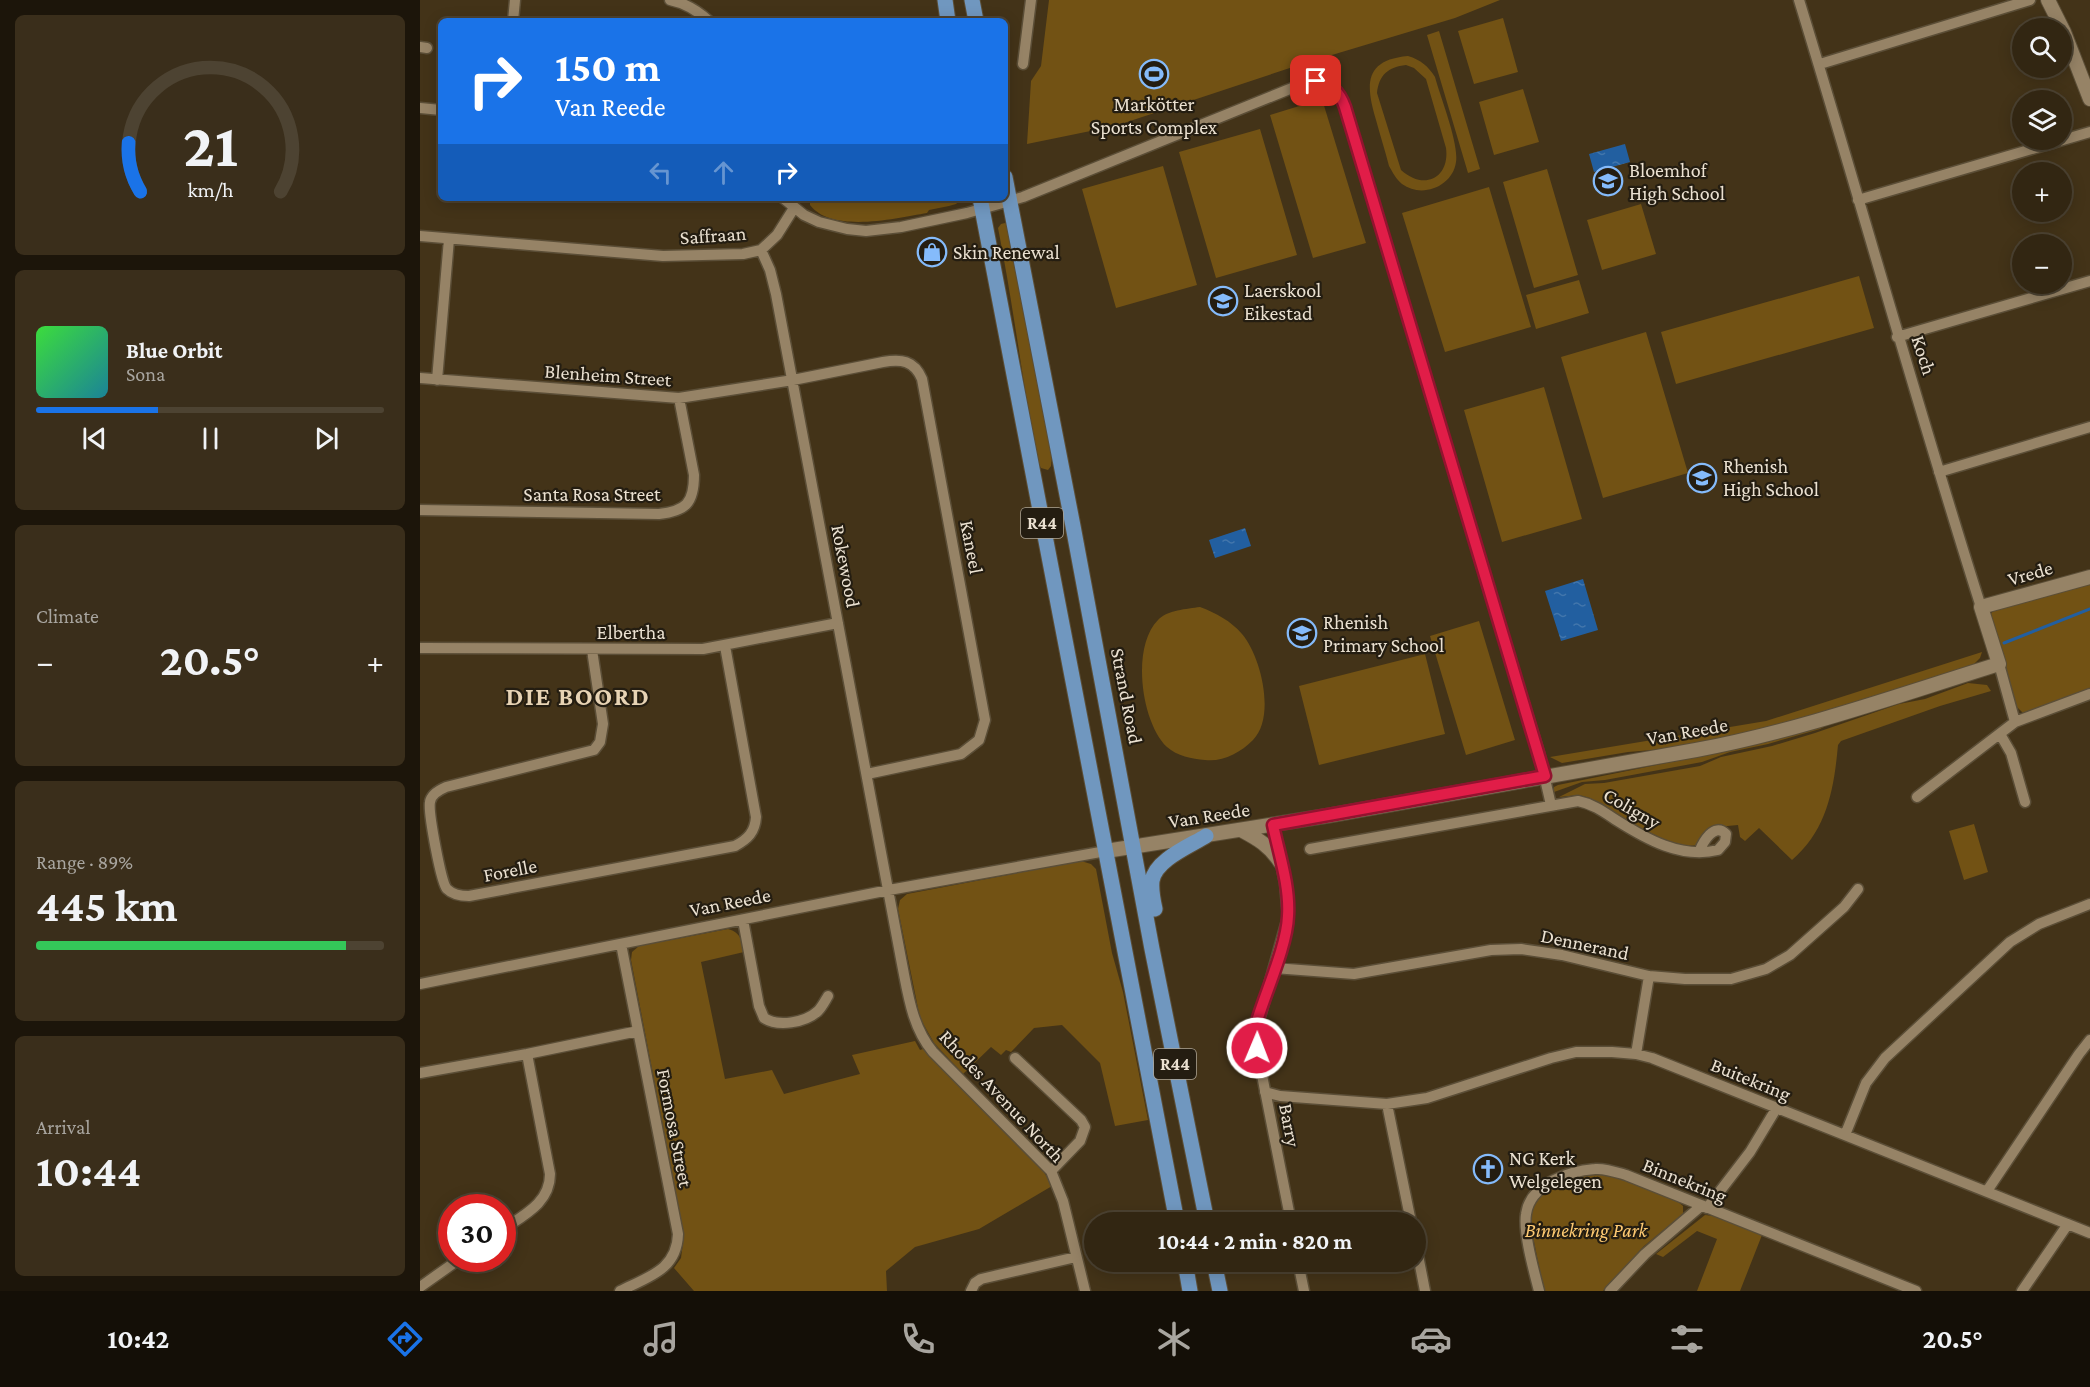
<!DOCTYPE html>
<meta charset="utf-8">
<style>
:root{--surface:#322612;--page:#3a2e1b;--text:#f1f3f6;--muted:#a8a59f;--line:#4d4332;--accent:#1a73e8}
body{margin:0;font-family:"Crimson Pro",serif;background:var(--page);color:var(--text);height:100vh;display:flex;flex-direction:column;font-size:22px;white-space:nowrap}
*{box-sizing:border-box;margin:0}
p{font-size:20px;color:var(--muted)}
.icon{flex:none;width:33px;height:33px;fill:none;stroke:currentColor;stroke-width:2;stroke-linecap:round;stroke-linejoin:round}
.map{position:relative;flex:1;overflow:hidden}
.panel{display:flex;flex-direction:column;gap:15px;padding:15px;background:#1c150a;width:420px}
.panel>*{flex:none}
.hud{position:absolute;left:18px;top:18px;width:570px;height:183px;border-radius:9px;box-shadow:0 3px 15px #0003,0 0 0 2px var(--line);background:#1a73e8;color:#fff;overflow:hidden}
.tools{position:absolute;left:1592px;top:18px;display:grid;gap:12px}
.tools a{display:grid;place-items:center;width:60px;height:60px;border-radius:50%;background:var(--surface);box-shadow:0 3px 15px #0003,0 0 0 2px var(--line);font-size:30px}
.speed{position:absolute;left:18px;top:1194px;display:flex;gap:12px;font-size:30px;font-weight:700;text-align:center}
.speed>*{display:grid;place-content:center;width:78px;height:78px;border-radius:50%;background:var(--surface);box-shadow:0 3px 15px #0003,0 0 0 2px var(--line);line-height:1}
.speed .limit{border:9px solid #d22;background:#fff;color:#111}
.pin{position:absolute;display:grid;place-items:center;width:51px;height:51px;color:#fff;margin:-26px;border-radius:12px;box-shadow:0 3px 9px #0006}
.me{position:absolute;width:66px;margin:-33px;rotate:1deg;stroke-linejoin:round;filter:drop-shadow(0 0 4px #0008)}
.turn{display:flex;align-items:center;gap:21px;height:126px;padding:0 18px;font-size:27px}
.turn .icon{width:78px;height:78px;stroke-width:2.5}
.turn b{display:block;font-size:42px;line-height:51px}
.lanes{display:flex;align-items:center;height:57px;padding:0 18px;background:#0003;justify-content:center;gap:30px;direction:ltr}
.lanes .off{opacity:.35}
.big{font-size:45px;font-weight:700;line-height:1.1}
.panel .card{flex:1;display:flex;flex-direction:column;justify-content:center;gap:9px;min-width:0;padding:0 21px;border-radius:9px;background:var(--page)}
.panel .dial{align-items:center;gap:0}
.dial svg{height:156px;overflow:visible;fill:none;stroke:var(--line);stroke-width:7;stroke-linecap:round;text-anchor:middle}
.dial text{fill:var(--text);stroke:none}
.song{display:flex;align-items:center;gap:18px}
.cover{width:72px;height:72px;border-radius:9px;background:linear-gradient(135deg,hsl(120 70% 55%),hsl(190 70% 35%))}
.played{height:6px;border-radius:3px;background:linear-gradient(90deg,var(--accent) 35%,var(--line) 35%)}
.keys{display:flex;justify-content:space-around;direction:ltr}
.heat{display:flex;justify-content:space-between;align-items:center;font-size:33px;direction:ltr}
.charge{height:9px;border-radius:4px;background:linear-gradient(90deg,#34c759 89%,var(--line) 0)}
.trip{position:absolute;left:664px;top:1212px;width:342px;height:60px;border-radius:30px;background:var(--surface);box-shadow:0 3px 15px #0003,0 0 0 2px var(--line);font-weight:700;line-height:60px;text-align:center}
.menu{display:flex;height:96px;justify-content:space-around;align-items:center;background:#140f07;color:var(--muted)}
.menu .icon{width:42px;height:42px}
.menu .active{color:var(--accent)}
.menu b{font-size:27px;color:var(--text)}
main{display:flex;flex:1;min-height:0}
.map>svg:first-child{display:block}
</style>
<main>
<section class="panel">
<div class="card dial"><svg viewBox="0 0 100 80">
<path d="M14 69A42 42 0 1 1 86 69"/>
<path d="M14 69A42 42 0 0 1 8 44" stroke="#1a73e8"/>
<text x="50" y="56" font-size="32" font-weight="700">21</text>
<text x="50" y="72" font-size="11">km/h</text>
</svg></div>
<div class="card">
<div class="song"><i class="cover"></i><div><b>Blue Orbit</b><p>Sona</p></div></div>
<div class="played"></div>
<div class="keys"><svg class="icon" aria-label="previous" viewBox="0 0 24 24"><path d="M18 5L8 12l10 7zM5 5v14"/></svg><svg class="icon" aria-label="pause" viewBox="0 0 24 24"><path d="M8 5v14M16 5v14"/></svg><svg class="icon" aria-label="next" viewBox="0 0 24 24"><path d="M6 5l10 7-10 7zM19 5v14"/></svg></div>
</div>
<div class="card"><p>Climate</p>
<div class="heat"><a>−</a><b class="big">20.5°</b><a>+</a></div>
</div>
<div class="card"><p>Range · 89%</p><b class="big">445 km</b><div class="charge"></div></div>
<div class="card"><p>Arrival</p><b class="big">10:44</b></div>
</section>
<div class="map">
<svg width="1670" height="1291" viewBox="0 0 1670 1291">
<defs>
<pattern id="water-ripples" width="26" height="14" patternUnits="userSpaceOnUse" patternTransform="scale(1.5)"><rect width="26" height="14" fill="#225fa0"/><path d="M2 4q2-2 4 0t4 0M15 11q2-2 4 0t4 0" fill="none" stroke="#4276ac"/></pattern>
</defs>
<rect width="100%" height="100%" fill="#433318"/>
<path fill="#725214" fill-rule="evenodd" d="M629,0H1080L1035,18L882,64L695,126L607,144L611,81L621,66Z
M1083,18L1098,72L1054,84L1038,31Z
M1019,31L1060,169L1048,173L1007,35Z
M988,56C1001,60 1008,66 1015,77C1020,96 1039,143 1036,162C1033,186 1002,199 982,184C976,179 973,173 969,166C965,150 960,135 956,120C946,86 943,60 988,56ZM986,65L994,68L1006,79L1026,148C1030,178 1004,191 981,170L957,93C959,75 968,67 986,65Z
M1103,89L1119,142L1074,155L1059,102Z
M902,99L946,243L893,258L850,115Z
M840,129L877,255L796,278L759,152Z
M743,166L777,285L696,308L662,189Z
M1127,169L1158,275L1114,288L1083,182Z
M1069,187L1111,327L1025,352L982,213Z
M390,198H429L436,202L506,201L509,198H542L536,204L529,206L509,210L507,213C477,218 412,234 390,205Z
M1221,204L1236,254L1182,270L1167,220Z
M585,223L587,224L632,455L631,466L628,470L621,468L616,458C603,382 593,304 578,228L581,224Z
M1439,276L1454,328L1256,384L1241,332Z
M1159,280L1169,313L1116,329L1106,295Z
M1226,332L1268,473L1183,498L1141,357Z
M1124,387L1162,519L1082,542L1044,410Z
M1670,582V690L1605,715L1597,707L1570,615L1573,611L1584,606Z
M780,607C796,613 811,621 822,634C841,656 856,717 833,740C820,753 803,762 785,760C772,759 757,756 747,747C721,722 711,647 738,620C747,610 767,609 780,607Z
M1059,621L1095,740L1046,755L1010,636Z
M1562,652L1560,658L1553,665L1386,719L1336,733L1257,748L1208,752L1142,763L1130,757L1346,721Z
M1005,654L1025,734L899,765L879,686Z
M1548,683L1567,685L1571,691L1520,706L1421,741L1418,745C1414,789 1407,830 1372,860L1339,828L1325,841L1320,837L1318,825L1297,827C1291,832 1283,843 1276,845C1253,852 1191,810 1170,798L1159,795L1139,797L1165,784L1184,783L1280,766L1301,757L1352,746L1395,733L1479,704L1505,699Z
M1411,723L1400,729L1348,744L1310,752L1282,762L1185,780L1162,782L1134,792V787L1138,785L1310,750L1347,742Z
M1554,824L1568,872L1544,880L1529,831Z
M661,861L671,864L676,869L692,953L703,992L728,1120L695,1126L680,1063L642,1025L614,1028L591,1052L586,1050L581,1055L571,1047L543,1074L514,1043L500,1018L478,909L480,900L487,894Z
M308,929C321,932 322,942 324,952L281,962L305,1079L352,1070L364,1094L440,1074L432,1055L495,1041L500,1050L503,1049L624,1172L632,1186L559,1229L495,1247L466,1271L467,1291H274L254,1268L261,1258L264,1235L211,960L212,952L219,946Z
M1170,1174H1191L1256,1200L1263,1206V1214L1224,1246L1183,1291H1124L1112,1232L1111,1211L1121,1194L1133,1186Z
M1285,1215L1294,1216L1342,1235L1320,1291H1277L1297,1239L1277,1231L1243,1257L1236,1254Z"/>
<path fill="url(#water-ripples)" d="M1205,144L1210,162L1174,172L1169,154Z
M825,528L831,546L795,558L789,540Z
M1163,579L1178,630L1141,641L1125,591Z"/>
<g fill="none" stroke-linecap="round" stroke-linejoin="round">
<path stroke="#225fa0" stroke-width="3" d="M1584,643L1670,609"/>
<g stroke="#5b4e37" stroke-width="13">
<path id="minor" d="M250,0C265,3 278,11 289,21
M1379,0C1441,202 1497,406 1561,607
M93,21L95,0
M0,47L7,48
M603,64L611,0
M1400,64L1610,0
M0,108L21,110
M363,198L384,215L399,222L427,229L446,231L481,227L547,213L603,197L887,82C907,79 918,89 925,107L1071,597L1119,753L1131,805
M1438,200L1670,132
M0,236L243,256L323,254L341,250L357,235L374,208
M341,250L350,270L356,294L482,964C488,994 492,1027 513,1052L631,1171L643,1201L665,1291
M1477,337L1670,281
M0,378L259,398L373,380L463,362C481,359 494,360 502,379L565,720L559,740L541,754L447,774
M17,380L29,239
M1519,472L1670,427
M0,510L239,514C266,511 274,503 274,475L259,398
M0,648L283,649L418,623
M172,650L183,724L180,742L174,750L26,787C19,790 11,795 10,802C8,812 21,883 27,889C33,895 41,896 49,896L315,846C328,839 335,832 336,817L305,646
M1579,664L1595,722
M1580,734L1591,753L1605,802
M1497,797L1595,722L1670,694
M853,825L865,883L868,917L836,1031L840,1065L871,1222
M890,849L1158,801C1173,804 1184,812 1196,820C1226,839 1261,859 1298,850L1305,842L1306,834C1294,822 1283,842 1279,852
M323,920L339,1006L344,1018C358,1027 385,1023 398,1011C402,1007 405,1001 408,996
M854,968L934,974L1071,950L1101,949L1142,955L1229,976L1265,979H1311L1346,969L1370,955L1424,907L1438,889
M0,984L469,890L686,851
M1216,1054L1229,976
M595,1058L661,1120L665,1127L660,1141L631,1171
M0,1073L107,1054L218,1031
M845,1092L860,1096L967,1104L1007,1098L1131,1058L1156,1052H1192L1216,1054L1232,1058L1670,1233
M967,1104L991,1222
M1425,1135L1446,1083L1465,1058L1590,942L1619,924L1670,904
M1567,1191L1659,1054L1670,1040
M1287,1208L1330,1152L1356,1109
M82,1230C104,1215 130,1203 130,1174L107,1054
M996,1245L1005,1291
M878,1262L884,1291
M0,1287L41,1258
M200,1291C228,1277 257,1270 258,1234L201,944
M551,1291L555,1283L561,1279L656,1257
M1119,1291C1114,1271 1103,1233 1106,1214C1110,1184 1149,1171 1175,1169C1185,1168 1196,1172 1206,1175L1496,1291
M1190,1291L1225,1254L1281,1206
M1602,1291L1648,1224"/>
</g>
<g stroke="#5b4e37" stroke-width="16">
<path id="tertiary" d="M1628,0L1644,32L1670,99
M821,830C838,839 850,846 860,862
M686,851L912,815L1276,750C1379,731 1479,695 1579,664L1561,607L1670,577"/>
</g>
<g stroke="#5b4e37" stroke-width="17">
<path id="primary" d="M525,0L528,21
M552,0L556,21
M585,177L653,526L732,949L787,1222
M560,198L757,1222
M735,909C733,900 731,890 732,881C735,860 770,846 786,836
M765,1262L770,1291
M794,1262L800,1291"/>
</g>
<use href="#minor" stroke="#968366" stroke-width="10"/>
<use href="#tertiary" stroke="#968366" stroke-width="14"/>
<use href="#primary" stroke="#7097bf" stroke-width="15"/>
</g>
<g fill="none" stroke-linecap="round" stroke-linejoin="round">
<g stroke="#92132f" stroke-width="15">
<path id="route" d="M837,1048L836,1031L838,1018C847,989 867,945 868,916C870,886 859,854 853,825L1125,776L925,107C920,93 912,83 896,81"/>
</g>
<use href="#route" stroke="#e11d48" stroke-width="10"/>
</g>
<defs>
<g id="stadium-ring" transform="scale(1.5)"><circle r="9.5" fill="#241d11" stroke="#85bbfb" stroke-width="1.5"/><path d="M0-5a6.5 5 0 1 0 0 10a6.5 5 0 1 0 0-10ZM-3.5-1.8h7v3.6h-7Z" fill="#85bbfb"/></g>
<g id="school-ring" transform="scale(1.5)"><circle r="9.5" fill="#241d11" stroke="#85bbfb" stroke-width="1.5"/><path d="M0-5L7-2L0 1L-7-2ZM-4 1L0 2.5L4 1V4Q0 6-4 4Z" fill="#85bbfb"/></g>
<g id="shop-ring" transform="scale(1.5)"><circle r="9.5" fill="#241d11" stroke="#85bbfb" stroke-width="1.5"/><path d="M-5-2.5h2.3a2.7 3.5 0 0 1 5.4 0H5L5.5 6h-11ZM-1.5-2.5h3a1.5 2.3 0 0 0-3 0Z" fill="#85bbfb"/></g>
<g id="church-ring" transform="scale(1.5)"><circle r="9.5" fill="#241d11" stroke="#85bbfb" stroke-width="1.5"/><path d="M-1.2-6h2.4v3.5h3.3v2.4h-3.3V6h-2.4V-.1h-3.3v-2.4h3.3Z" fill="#85bbfb"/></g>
</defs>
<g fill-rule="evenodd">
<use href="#stadium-ring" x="734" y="74"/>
<use href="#school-ring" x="1188" y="181"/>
<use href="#shop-ring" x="512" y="252"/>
<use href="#school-ring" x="803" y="301"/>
<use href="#school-ring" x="1282" y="478"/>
<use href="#school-ring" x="882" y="633"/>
<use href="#church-ring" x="1068" y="1169"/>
</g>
<g text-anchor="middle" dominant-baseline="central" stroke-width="4.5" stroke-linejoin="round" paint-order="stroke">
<g fill="#241d11" stroke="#afa697" stroke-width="1.5">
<rect x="601" y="508" width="42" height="30" rx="4.5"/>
<rect x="734" y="1049" width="42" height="30" rx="4.5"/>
</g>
<g font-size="18" font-weight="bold" fill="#ebe1d1">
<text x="622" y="523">R44</text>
<text x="755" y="1064">R44</text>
</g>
<g font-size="20" fill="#ebe1d1" stroke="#241d11" text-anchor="start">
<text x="734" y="104" text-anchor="middle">Markötter<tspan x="734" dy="23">Sports Complex</tspan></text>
<text x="1209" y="170">Bloemhof<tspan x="1209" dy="23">High School</tspan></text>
<text x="533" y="252">Skin Renewal</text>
<text x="824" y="290">Laerskool<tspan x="824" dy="23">Eikestad</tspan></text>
<text x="1303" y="466">Rhenish<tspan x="1303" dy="23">High School</tspan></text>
<text x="903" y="622">Rhenish<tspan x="903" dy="23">Primary School</tspan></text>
<text x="1089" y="1158">NG Kerk<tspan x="1089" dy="23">Welgelegen</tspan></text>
</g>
<g font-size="20" fill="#ebe1d1" stroke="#241d11">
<text transform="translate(293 235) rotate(-4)">Saffraan</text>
<text transform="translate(1504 355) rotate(72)">Koch</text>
<text transform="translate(188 375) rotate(4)">Blenheim Street</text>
<text x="172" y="494">Santa Rosa Street</text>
<text transform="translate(552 547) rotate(79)">Kaneel</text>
<text transform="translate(426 566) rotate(79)">Rokewood</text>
<text transform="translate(1610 573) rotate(-16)">Vrede</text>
<text x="211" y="632">Elbertha</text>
<text transform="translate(707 696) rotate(79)">Strand Road</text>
<text transform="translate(1267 731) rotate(-10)">Van Reede</text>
<text transform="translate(1212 808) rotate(30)">Coligny</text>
<text transform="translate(789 815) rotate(-9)">Van Reede</text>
<text transform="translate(90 870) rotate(-11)">Forelle</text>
<text transform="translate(310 902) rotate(-11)">Van Reede</text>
<text transform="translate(1165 944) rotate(12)">Dennerand</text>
<text transform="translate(1331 1079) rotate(22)">Buitekring</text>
<text transform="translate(582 1096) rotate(47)">Rhodes Avenue North</text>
<text transform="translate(870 1125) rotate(79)">Barry</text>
<text transform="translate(255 1128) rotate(79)">Formosa Street</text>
<text transform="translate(1265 1180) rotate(22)">Binnekring</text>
</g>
<g font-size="20" font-style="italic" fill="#feca72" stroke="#241d11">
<text x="1166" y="1230">Binnekring Park</text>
</g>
<g font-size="26" font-weight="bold" letter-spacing="1.5" fill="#e7d3b4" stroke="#241d11">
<text x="158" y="696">DIE BOORD</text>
</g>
</g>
</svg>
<div class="tools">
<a><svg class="icon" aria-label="search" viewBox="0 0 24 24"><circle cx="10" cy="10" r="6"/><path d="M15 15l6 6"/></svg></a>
<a><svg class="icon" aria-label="layers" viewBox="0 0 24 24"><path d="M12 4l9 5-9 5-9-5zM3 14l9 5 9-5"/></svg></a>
<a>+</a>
<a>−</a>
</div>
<div class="speed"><div class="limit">30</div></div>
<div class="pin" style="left:896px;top:81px;background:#d93025"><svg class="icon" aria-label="arrive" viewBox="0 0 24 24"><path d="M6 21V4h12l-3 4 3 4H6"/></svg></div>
<svg class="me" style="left:837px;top:1048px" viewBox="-20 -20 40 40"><circle r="17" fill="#e11d48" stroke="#fff" stroke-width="3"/><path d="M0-11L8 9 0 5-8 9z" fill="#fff"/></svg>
<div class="trip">10:44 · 2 min · 820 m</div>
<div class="hud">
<div class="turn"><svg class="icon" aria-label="right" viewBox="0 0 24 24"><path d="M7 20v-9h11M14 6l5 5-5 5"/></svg><div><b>150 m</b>Van Reede</div></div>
<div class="lanes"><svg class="icon off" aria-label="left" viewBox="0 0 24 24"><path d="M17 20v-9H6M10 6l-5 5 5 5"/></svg><svg class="icon off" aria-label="ahead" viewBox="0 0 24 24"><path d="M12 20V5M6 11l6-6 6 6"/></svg><svg class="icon" aria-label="right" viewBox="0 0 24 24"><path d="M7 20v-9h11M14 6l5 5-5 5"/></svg></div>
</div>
</div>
</main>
<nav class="menu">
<b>10:42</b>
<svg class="icon active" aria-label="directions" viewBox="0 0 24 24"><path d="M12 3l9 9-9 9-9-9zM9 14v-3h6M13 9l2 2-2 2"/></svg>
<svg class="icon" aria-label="music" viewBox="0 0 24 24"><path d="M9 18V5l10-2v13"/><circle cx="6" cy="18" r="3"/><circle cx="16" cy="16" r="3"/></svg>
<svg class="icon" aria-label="phone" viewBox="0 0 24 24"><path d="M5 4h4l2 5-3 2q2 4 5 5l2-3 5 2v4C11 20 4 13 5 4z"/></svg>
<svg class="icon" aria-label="climate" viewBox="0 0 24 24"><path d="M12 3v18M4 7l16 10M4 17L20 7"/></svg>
<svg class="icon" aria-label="car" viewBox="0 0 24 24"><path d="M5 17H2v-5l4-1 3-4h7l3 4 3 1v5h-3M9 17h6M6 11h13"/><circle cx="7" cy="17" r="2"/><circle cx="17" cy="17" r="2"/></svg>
<svg class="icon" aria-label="filters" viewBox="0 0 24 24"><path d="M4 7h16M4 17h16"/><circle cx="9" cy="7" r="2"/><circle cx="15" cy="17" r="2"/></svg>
<b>20.5°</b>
</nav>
